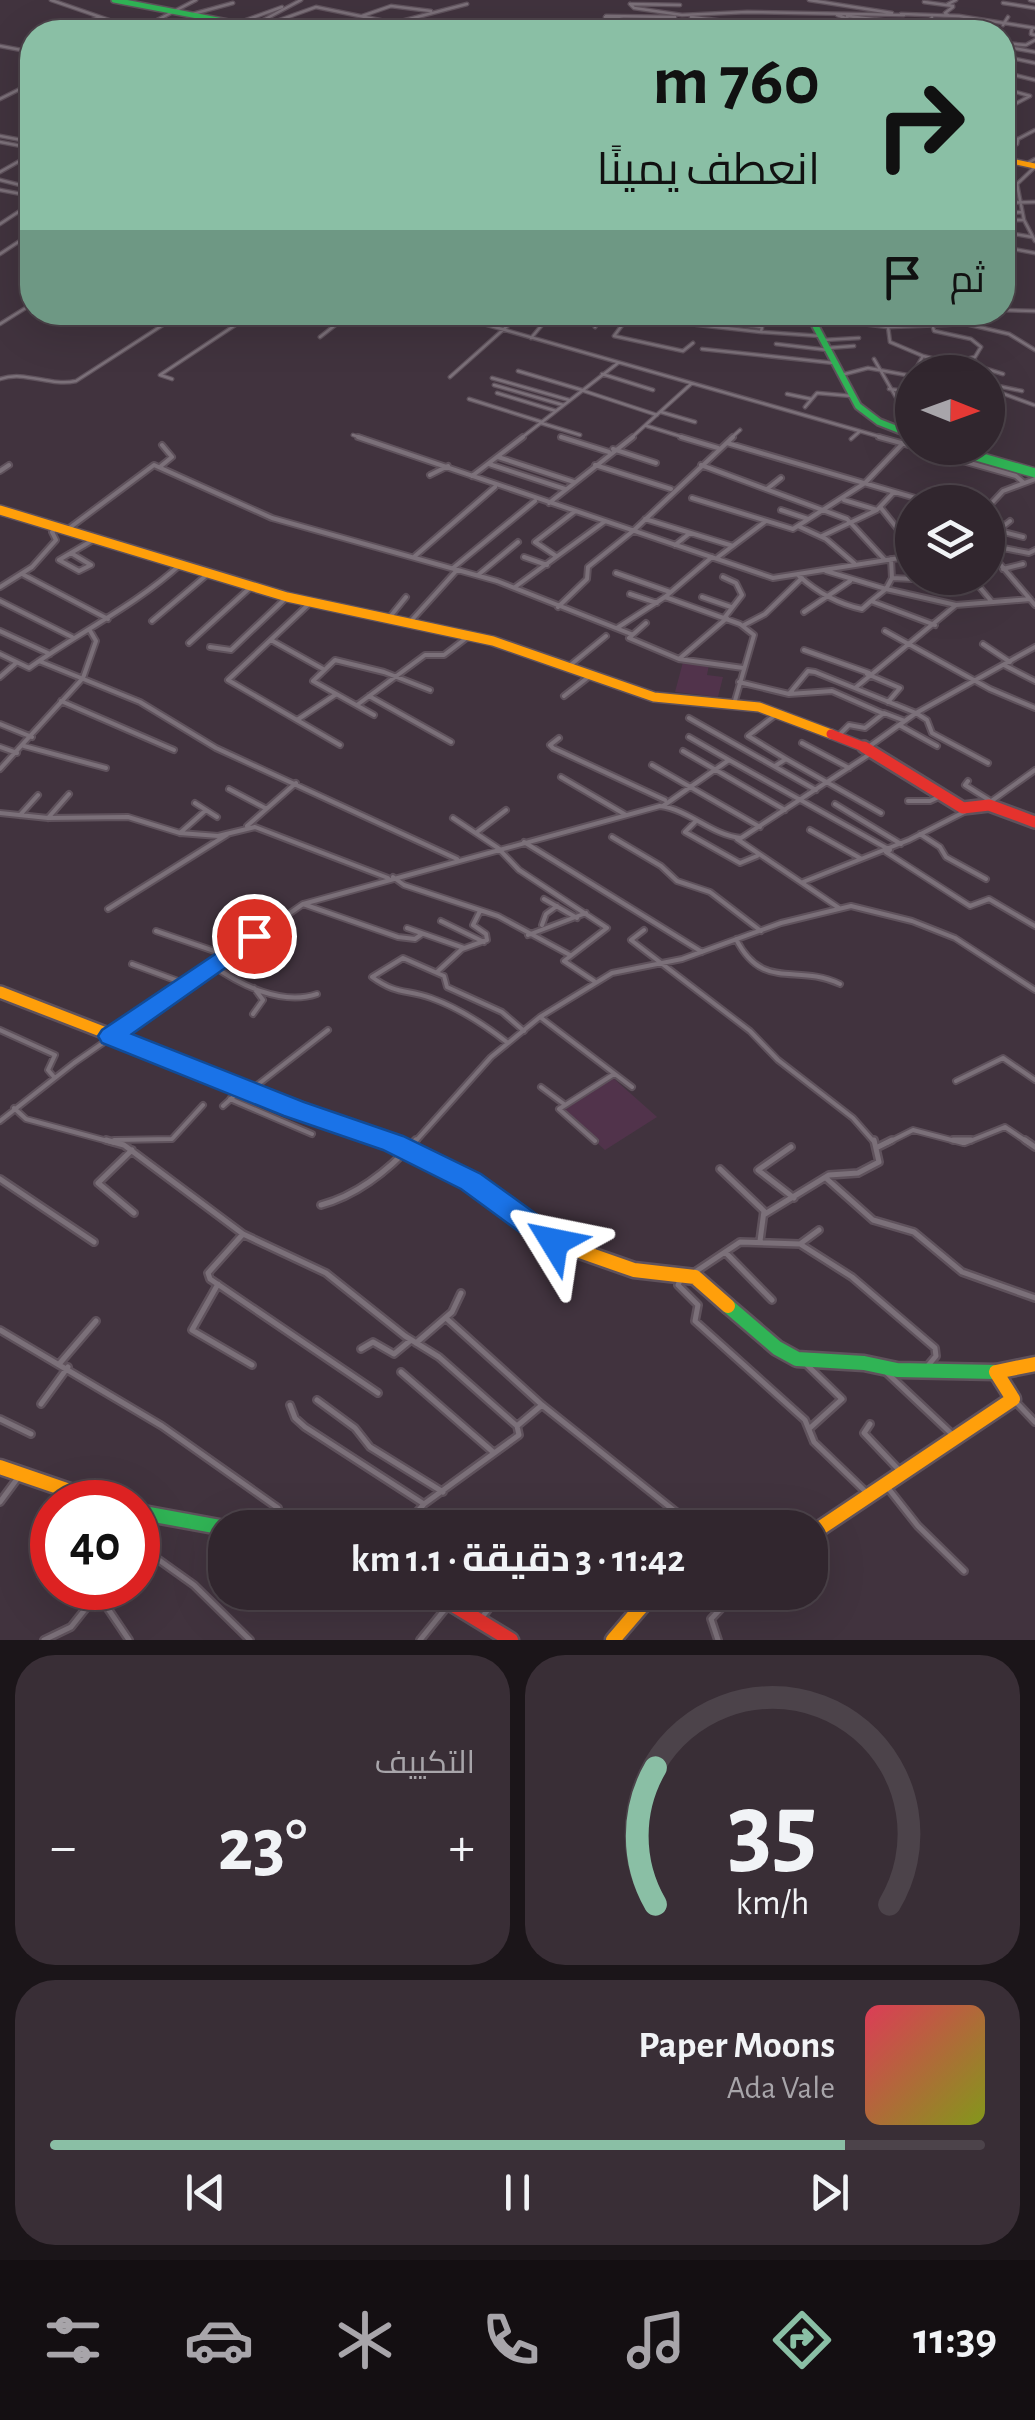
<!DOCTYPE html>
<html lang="ar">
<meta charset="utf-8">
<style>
:root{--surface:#31262e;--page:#392e36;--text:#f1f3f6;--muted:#a8a5aa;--line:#4c434a;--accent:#8abfa5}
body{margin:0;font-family:"Alegreya Sans",Cairo,sans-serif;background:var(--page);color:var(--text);direction:rtl;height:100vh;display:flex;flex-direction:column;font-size:38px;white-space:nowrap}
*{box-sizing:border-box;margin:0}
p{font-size:32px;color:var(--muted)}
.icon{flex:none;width:55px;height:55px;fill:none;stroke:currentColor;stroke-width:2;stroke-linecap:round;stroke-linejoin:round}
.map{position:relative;height:1640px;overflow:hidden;direction:ltr}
.drawer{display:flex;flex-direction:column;gap:15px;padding:15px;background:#1b1519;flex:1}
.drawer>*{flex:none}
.top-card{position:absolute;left:20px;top:20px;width:995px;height:305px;border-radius:40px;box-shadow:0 10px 40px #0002,0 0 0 2px var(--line);direction:rtl;background:#8abfa5;color:#111;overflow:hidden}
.needle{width:65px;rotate:91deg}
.controls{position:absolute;left:895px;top:355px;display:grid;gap:20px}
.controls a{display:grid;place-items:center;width:110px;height:110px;border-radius:50%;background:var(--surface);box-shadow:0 10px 40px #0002,0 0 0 2px var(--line);font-size:50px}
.speed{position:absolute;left:30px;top:1480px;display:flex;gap:20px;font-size:50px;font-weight:700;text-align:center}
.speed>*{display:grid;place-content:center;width:130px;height:130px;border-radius:50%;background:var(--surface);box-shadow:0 10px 40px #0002,0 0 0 2px var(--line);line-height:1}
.speed .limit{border:15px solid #d22;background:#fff;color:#111}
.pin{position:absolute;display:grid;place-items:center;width:85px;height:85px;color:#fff;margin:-42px;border:5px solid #fff;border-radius:50%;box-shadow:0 2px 10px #0007}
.me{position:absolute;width:110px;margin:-55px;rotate:305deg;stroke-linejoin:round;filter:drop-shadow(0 0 8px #0008)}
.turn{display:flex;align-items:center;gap:35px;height:210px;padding:0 30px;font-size:45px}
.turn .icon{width:130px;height:130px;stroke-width:2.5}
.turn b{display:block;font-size:70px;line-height:85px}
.then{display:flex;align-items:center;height:95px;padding:0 30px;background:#0003;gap:20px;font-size:38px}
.big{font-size:75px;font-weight:700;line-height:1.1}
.drawer .card{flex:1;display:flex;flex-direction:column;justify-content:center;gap:15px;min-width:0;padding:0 35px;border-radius:40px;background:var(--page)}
.drawer .dial{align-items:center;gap:0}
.dial svg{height:260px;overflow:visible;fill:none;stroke:var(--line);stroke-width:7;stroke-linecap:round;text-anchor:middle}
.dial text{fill:var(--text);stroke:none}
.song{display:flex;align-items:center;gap:30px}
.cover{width:120px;height:120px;border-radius:15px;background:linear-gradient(135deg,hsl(350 70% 55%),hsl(70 70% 35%))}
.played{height:10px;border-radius:5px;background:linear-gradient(90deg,var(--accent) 85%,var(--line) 85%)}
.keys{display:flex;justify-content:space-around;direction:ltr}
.heat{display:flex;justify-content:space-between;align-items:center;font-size:55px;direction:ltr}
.drawer .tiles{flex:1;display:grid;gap:15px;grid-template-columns:1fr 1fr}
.card:last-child{grid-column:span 2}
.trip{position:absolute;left:208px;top:1510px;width:620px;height:100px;border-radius:40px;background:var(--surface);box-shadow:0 10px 40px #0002,0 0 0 2px var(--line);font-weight:700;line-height:100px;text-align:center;direction:rtl}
.tab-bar{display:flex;height:160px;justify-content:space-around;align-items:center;background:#140f12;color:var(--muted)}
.tab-bar .icon{width:70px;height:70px}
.tab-bar .on{color:var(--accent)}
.tab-bar b{font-size:45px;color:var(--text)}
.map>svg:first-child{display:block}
</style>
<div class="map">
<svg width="1035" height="1640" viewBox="0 0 1035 1640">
<rect width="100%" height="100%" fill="#41333e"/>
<path fill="#51334b" d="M683,662L709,665L707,675L723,677L718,697L675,692Z
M612,1077L657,1117L605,1150L560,1109Z"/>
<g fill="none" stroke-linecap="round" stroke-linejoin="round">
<g stroke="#5f525c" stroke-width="5">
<path id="street-far2" d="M51,0L138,30
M809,0L892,13
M1030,0L1035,1
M924,2L953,6
M1003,3L1035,8
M630,4L634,8L682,15L747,12L904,15
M630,4L680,5
M901,14L959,16L1035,28
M189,15L233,3
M837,15L868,26
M948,15L945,13L953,7L948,4L956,0
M362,16L391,6L431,11
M606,16L675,17
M847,16L889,21
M605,17L727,32
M691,17L812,32
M932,17L930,21L947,24L944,27L973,31
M235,24L282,7
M1003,25L1008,17
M260,27L316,7L394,23L467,4
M72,28L100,17
M1032,28L1031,34L1035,35
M890,30L908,32
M134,32L196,0
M241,32L301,0
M654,32L673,26
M859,32L866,29L887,32
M1002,43L1026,45L1035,40
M0,46L32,52
M1007,47L1035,52
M1002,56L1035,63
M1002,72L1035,80
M1002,80L1013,83
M1002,88L1030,96L1002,111
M0,99L32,83
M0,136L32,142
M1002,138L1018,139
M0,142L32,148
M1002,148L1017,144L1018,139L1035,130
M1026,164L1035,159
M1035,167L1017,184L1024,220L1035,241
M0,172L32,154
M0,180L32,188
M1002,182L1017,184
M0,190L32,196
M1002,203L1035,202
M1002,214L1022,212
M1002,220H1024
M0,224L32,203
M1002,232L1032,237
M1002,247L1035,253
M0,254L32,233
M1002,310L1035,311
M442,312L888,439
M632,312L614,336L683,351L693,343
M654,312L762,327L761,332L821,336
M763,312L888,327L890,342L923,356
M921,312L981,315
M628,317L761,332
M0,324L32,304
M966,324L1009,334L1035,350
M595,327L605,312
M888,327L966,324L989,312
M320,337L352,312
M531,338L553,312
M823,340L859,338
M776,344L828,350
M827,348L854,346
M702,349L834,363
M973,358L980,367L1003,374
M874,359L912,425
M953,362L959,365L956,372
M518,371L582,390
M914,372L923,356L951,363L975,357L981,347L971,339L934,331L932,323
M602,374L653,390
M841,375L868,368L912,376
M450,377L523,312
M492,378L569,400
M0,379C25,370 50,387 76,381L183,312
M172,379L160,375L255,312
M988,384L1022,391
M494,385L563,405
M988,388L1034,405
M889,389L912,392
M581,390L657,415
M497,393L556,411
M787,394L811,399
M469,399L542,422
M805,407L817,393L852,396
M661,412L695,422
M541,423L580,435
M647,426L689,439
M353,435L365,439
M561,437L568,439
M520,439L618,363
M630,439L691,384
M730,439L740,430
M851,439L859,432
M907,439L912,434"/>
</g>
<g stroke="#5f525c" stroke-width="8">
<path id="street-far1" d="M358,437L773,578L912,556
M561,437L609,452
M681,437L718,448
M879,437L912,446
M727,443L929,502
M916,448L1016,476L1024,483
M613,449L656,463
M498,457L574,482
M489,464L565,489
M595,465L671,489
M701,465L847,519L884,559
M161,466L172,457L162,445
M0,471L9,465
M430,475L448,466
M472,476L523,437
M767,489L781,478
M692,498L793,529L865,483L909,437
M844,500L877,510
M549,503L633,437
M988,507L1003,491L1035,479
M881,508L912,547
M781,510L808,519
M645,519L733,546
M988,521L1005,525L1010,521
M800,527L826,539L854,563
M988,528L1023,537
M68,529L154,465L272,518L497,581L631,634
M822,536L877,510L894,492
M675,545L690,533
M988,545L1029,553L1035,550
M988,550L1035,605
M71,553L91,565L79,571L59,560L93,540
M415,556L495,487
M556,556L535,542L574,512
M524,557L547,565
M718,557L766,521
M453,568L535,501
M1003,569L1023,564
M826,571L886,589L871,601L935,625
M616,573L670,592
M24,575L108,619
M478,575L518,542
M799,576C817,592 838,604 862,609L871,601
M723,577L736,583L742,595L725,617
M892,578L975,582
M972,578L992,602
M0,587L32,567L56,540L52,532L55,529
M515,587L604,522
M630,594L657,603
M665,597L740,624L754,635L734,704
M702,597L731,607
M0,601L72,637
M311,602L228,680L340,745
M956,605L1030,599
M558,607L587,579L588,567L633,531L733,437
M804,612L850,581
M389,618L406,597
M152,621L209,573
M410,622L457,570
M646,623L629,638L679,659L743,668
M744,625L765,614L802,578
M617,628L665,597L712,557
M0,631L50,654
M885,631L990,689L1035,708
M271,640L323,669
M189,643L252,586
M983,644L1010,662
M210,647L231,650L287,597
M804,650L869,673
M0,654L29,668C81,631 133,607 181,564
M679,659L727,618
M39,661L140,702L216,748L457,859
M1004,665L1035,681
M568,667L606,636
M867,674L900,688L888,702
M0,677L15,664
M739,682L789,694L808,671L815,672L916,713L927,720L932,733L988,763
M855,688L956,605L886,589L892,578L891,559
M789,694L832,691L882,713
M369,696L451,742
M564,696L591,675
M61,701L174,750
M357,705L425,655H444L469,636
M374,715L313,681L335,660L384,672L430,690
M689,718L816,790
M297,720L335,695
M0,724L32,737
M899,725L937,746
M838,736L849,725L865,728L884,713L905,721
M689,737L729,760
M559,738L550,745L553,748L665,800
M802,743L849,768
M24,746L106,768
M0,747L17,753
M867,748L916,713L1035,647
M683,751L785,810
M786,759L881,813
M652,765L760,827
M775,766L786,759L748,736L778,713
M0,769L83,678L96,641L89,629
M561,777L626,815
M968,781L965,785L989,800
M229,789L265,808
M908,801H930L943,795
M195,803L217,817
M835,804L901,844
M986,805L1035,770
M663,806L729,760L890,850
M0,813L48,818L128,817L180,833L218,836L255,827L388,878
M20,815L38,795
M48,818L69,794
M453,818L498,848L519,870L607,928L564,961L594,981
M695,822L685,832L740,863L757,856
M247,826L296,783
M810,830L860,858
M477,832L506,810
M180,833L206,810
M920,834L940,847L946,857L986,879
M612,837L661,866L677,881L710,892L761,931
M737,839L839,908
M524,842L702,952
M886,852L970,906L989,899L1035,926
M393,877L404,885L498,916L570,955
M803,882L909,840L970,809
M544,899L577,918
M303,904L398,937L415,939L422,934
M108,909L228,834
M441,921L484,942
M542,925L546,914L557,906
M407,928L464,948
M644,930L631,940L750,1031L778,1060L853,1118L875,1143
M156,931L226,955
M528,935L586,913
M736,939C763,992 796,963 840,984
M132,964L186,984
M212,965C240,985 282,1006 317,994
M437,972L462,949L487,940L486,934L473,925L480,911
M253,1014L263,1000L254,988
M540,1017L632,1087
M0,1030L55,1055L48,1070L54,1077
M508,1043C485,1025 459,1008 431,998C405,989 397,995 372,977L403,958L444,976L447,987L502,1012L524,1031
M956,1081L1003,1058L1035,1080
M541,1087L564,1104
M252,1089L328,1030
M230,1099L312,1134
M223,1106L242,1089
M14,1108L26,1119L115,1143
M0,1121L74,1063L303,904L660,806C690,810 711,835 741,838L873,752
M114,1140L172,1139L203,1105
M595,1141L559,1109L614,1074
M414,1143L491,1057L540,1017L612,973L682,959L781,923L851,906L912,921L955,938L1035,990
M887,1143L913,1130L963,1143
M965,1143L1005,1127L1029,1143"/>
</g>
<g stroke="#5f525c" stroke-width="10">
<path id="street" d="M106,1140L124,1145L243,1234L326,1273L405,1336L439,1357L517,1426L519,1435L424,1504L403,1528
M953,1140H971
M1025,1140L1035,1147
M791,1147L758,1170L794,1198
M878,1147L892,1140
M132,1150L98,1183L134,1213
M720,1169L764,1211L760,1241
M0,1179L94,1242
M827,1179L873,1220L914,1232L962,1272L1035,1298
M321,1205C358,1195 390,1169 416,1140
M765,1214L829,1175L858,1173L879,1162L874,1140
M243,1234L208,1273L210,1279L378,1393
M800,1244L852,1277L935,1348L936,1356L926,1368
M725,1252L772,1300
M682,1276L678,1285L698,1305L695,1321L805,1420L814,1442L868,1494
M689,1276L740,1242L800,1244L819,1230
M218,1284L192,1330L252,1365
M446,1318L542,1405L696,1528
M0,1330L162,1426L278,1508L279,1516L271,1528
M416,1343L452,1312L461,1293
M361,1349L373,1342L394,1354L411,1340
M60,1363L96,1321
M805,1363L842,1399L810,1428
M401,1372L493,1452
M886,1372L955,1437
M317,1400L355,1428L370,1447L443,1492
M1014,1400L1035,1422
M41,1404L68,1367
M290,1405L295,1418L305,1427L424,1504
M0,1419L31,1434
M870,1424L864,1433L900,1471
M517,1426L542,1405
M888,1488L918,1526L964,1571
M0,1502L20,1475
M138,1545L194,1585L250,1640
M41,1575L52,1581
M94,1588L129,1640
M529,1592L548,1598
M479,1621L502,1592
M44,1640L71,1627L102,1588
M420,1640L450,1603
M718,1640L711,1619L727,1602L719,1592"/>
</g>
<g stroke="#5f525c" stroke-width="8">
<path id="fast-far3" d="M114,0L281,32"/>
</g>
<g stroke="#5f525c" stroke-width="10">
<path id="fast-far2" d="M808,312L858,406L879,422L912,435"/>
</g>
<g stroke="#5f525c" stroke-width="12">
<path id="fast-far1" d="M948,448L1035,473"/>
</g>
<g stroke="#5f525c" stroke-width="19">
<path id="fast" d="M728,1306L777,1348L797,1359L864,1363L897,1370L996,1372
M138,1512L225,1528"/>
</g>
<g stroke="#5f525c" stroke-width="8">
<path id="slow-far3" d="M1002,159L1035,166"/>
</g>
<g stroke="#5f525c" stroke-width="12">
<path id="slow-far2" d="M0,510L287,597L493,641L654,697L759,707L831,734"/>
</g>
<g stroke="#5f525c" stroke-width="16">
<path id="slow-far1" d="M0,992L390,1143"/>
</g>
<g stroke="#5f525c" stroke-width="19">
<path id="slow" d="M383,1140L471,1182L554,1242L634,1270L695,1277L728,1306
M0,1467L102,1502
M810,1535L1013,1399L996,1372L1035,1364
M613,1640L654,1592"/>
</g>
<g stroke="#5f525c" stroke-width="12">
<path id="jam-far2" d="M831,734L869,749"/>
</g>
<g stroke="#5f525c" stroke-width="16">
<path id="jam-far1" d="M864,747L963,808L989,805L1035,822"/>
</g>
<g stroke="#5f525c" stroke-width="19">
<path id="jam" d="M432,1592L511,1640"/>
</g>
<use href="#street-far2" stroke="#7b7079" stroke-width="2.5"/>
<use href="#street-far1" stroke="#7b7079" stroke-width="4"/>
<use href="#street" stroke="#7b7079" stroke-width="5"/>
<use href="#fast-far3" stroke="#30b455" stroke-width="5"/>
<use href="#fast-far2" stroke="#30b455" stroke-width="6"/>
<use href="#fast-far1" stroke="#30b455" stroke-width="9"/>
<use href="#fast" stroke="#30b455" stroke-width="14"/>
<use href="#slow-far3" stroke="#ff9f0a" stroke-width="5"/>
<use href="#slow-far2" stroke="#ff9f0a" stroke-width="9"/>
<use href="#slow-far1" stroke="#ff9f0a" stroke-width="11"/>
<use href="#slow" stroke="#ff9f0a" stroke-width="14"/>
<use href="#jam-far2" stroke="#e5322d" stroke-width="9"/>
<use href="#jam-far1" stroke="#e5322d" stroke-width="11"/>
<use href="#jam" stroke="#e5322d" stroke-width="14"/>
</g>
<path fill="#1a73e8" stroke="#114b97" stroke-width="2.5" d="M254,928L266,936L262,942L132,1034L304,1102L403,1136L481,1174L564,1234L569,1242L564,1250L554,1254L544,1250L461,1189L383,1150L284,1116L102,1043L98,1036L102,1030Z"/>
</svg>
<div class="controls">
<a><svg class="needle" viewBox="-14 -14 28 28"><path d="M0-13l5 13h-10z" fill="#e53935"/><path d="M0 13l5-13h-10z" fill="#a8a5aa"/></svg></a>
<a><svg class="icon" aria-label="layers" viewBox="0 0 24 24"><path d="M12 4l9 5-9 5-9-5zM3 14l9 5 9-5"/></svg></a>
</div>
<div class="speed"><div class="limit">40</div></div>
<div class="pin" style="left:254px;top:936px;background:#d93025"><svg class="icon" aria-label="arrive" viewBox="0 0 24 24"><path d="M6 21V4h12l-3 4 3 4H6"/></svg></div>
<svg class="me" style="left:554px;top:1242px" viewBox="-20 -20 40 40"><path d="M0-17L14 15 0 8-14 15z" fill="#1a73e8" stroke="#fff" stroke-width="4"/></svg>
<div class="trip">11:42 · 3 دقيقة · 1.1 km</div>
<div class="top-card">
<div class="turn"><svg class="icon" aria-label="right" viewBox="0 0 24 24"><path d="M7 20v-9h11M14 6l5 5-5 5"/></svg><div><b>760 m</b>انعطف يمينًا</div></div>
<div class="then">ثم<svg class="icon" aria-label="arrive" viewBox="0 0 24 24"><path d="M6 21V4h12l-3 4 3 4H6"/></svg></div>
</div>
</div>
<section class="drawer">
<div class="tiles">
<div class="card dial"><svg viewBox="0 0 100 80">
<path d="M14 69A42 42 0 1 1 86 69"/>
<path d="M14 69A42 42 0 0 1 14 27" stroke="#8abfa5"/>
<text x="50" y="56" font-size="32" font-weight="700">35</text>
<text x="50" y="72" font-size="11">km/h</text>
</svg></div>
<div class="card"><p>التكييف</p>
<div class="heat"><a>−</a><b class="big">23°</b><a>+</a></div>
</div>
<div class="card">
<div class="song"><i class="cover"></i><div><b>Paper Moons</b><p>Ada Vale</p></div></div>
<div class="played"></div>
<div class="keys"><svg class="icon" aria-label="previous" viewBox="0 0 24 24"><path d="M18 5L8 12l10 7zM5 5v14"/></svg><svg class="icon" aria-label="pause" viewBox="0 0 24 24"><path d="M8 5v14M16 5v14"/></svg><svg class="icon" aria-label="next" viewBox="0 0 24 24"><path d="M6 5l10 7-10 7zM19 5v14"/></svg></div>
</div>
</div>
</section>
<nav class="tab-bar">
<b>11:39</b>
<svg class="icon on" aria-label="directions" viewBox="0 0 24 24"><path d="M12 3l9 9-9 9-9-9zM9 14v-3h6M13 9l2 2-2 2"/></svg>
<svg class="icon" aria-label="music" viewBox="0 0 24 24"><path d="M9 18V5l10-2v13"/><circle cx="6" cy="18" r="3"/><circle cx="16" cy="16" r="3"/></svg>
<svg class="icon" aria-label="phone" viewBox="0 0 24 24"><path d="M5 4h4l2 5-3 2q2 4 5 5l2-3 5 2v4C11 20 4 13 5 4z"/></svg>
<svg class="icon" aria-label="climate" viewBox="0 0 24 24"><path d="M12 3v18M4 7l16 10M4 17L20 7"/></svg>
<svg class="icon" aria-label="car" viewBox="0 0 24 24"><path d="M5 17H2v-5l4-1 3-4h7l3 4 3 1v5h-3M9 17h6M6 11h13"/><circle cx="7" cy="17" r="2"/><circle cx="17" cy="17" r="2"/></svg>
<svg class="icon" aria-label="filters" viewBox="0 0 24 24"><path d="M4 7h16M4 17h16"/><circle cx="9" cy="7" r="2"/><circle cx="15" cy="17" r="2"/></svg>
</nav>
